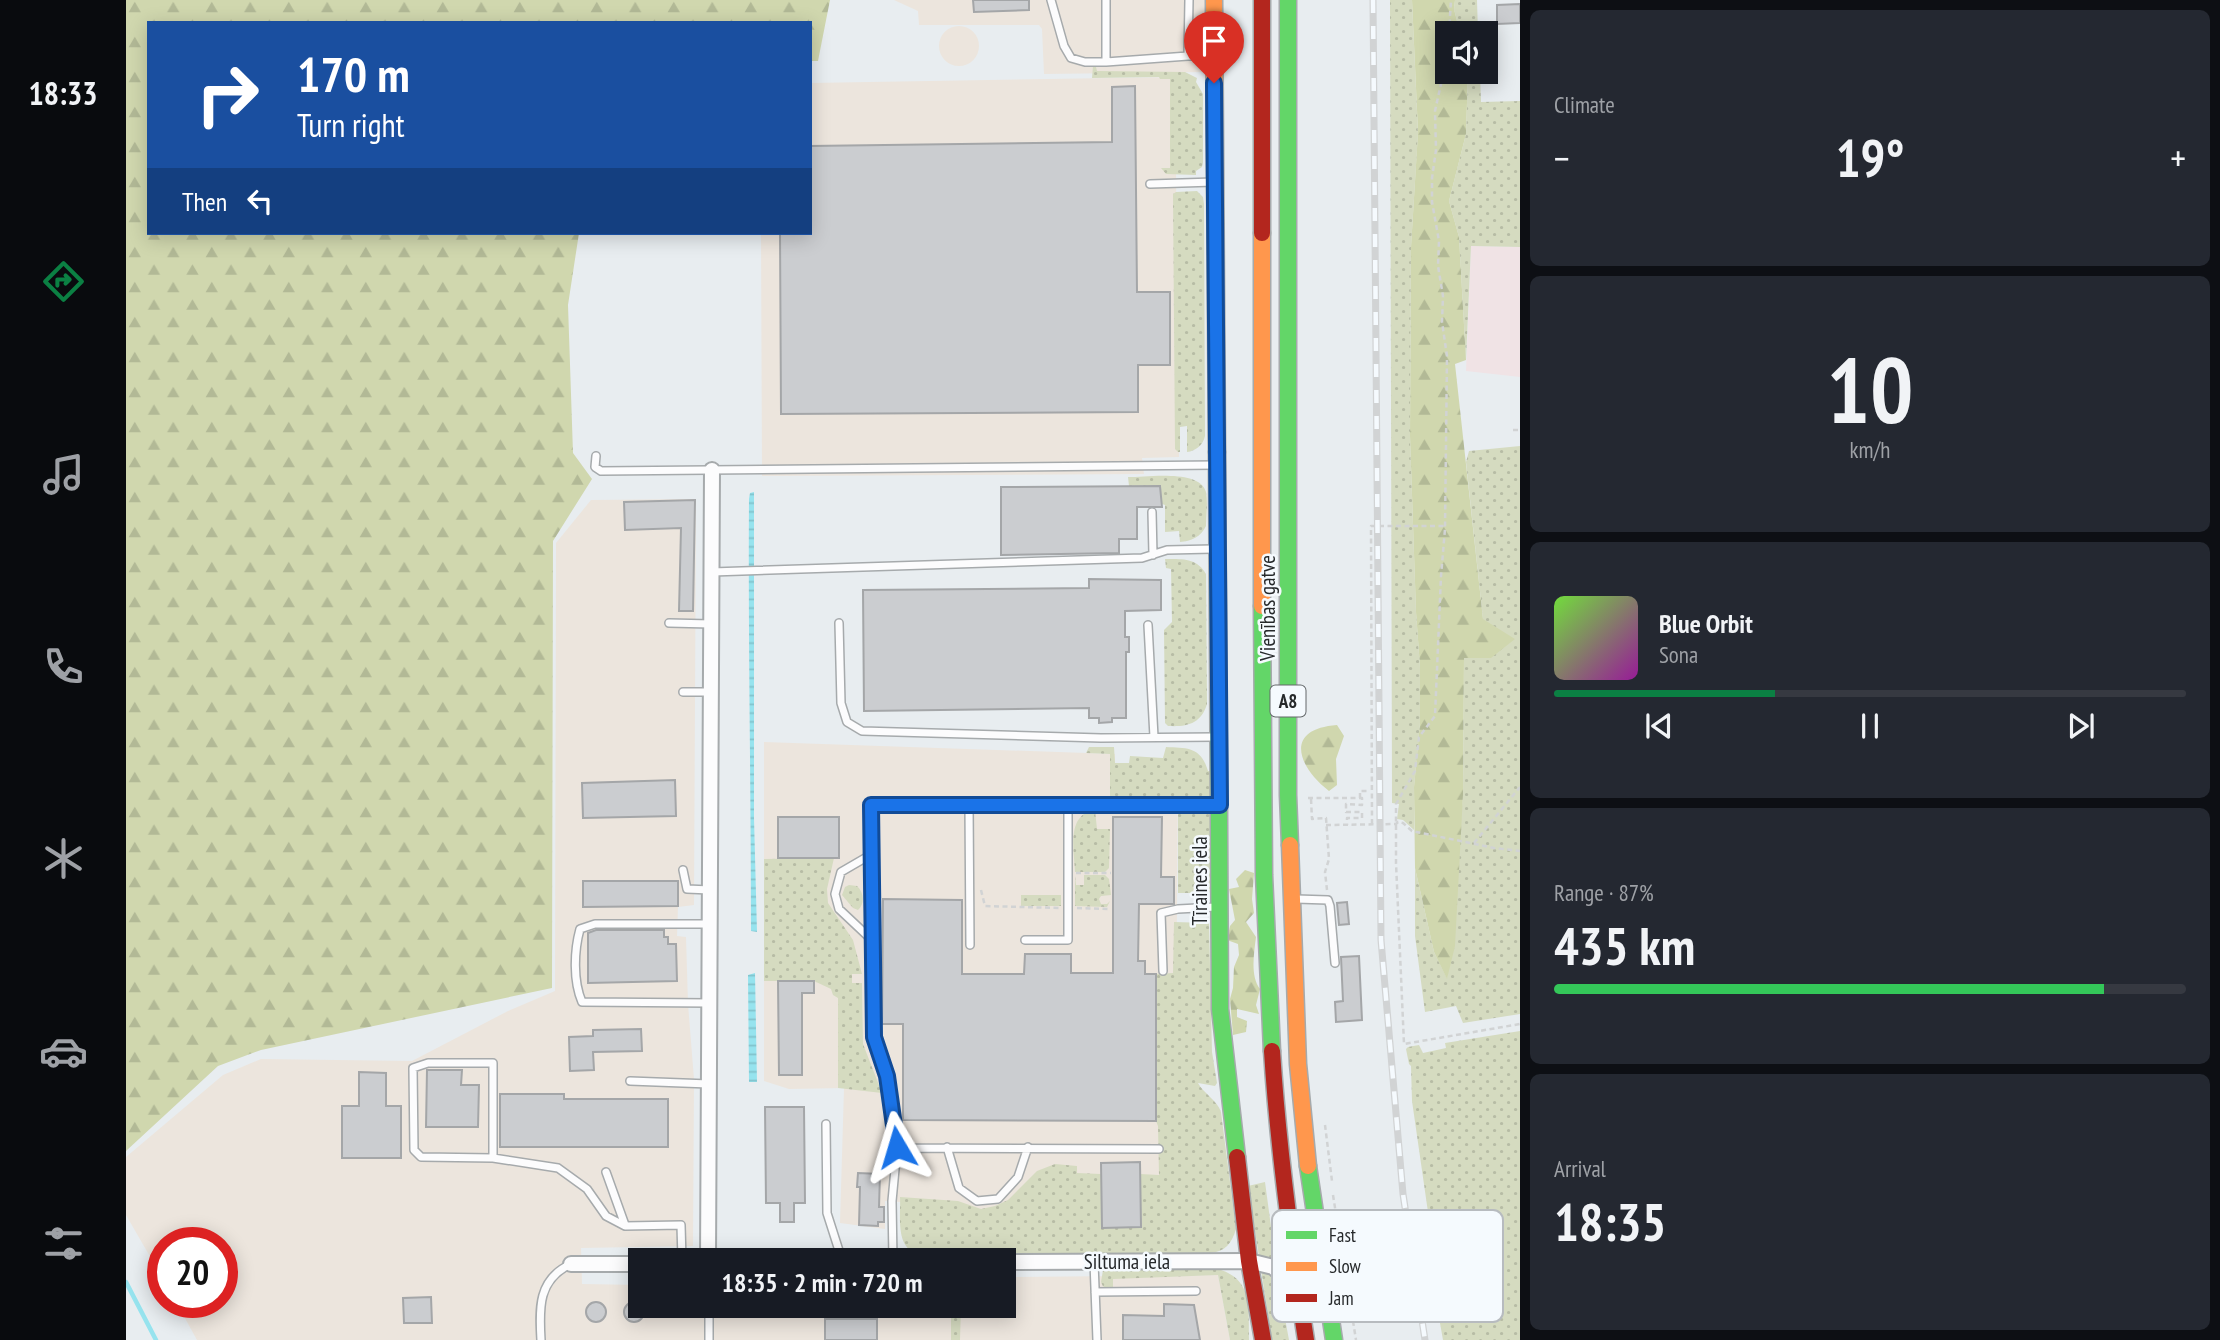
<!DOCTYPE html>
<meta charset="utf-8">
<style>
:root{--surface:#171b24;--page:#242831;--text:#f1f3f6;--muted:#9ea1a6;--line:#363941;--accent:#0b8043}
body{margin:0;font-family:"PT Sans Narrow",sans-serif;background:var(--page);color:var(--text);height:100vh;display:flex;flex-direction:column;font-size:26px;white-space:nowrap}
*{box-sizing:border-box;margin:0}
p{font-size:23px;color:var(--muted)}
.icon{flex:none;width:38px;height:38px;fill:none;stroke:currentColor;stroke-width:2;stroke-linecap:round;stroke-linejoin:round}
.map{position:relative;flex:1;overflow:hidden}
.side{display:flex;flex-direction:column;gap:10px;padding:10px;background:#0d0f14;width:700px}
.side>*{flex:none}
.top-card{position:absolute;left:21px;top:21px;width:665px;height:214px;border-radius:0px;box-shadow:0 4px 18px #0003;background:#1a4fa0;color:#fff;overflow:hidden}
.fabs{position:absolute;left:1309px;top:21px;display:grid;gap:14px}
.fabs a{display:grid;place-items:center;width:63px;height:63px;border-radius:0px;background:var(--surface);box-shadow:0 4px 18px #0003;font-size:35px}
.speed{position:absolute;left:21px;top:1227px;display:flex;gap:14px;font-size:35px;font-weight:700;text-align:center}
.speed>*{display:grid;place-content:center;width:91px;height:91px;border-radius:50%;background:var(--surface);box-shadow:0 4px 18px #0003;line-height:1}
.speed .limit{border:10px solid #d22;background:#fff;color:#111}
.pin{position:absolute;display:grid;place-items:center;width:60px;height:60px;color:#fff;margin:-72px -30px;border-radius:50% 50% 50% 0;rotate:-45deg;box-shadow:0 0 7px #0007}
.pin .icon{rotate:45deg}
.me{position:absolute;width:77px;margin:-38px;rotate:353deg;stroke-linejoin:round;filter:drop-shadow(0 0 5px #0008)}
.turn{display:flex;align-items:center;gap:24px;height:147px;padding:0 35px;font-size:32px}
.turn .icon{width:91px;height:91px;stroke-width:2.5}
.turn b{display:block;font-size:49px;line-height:60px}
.then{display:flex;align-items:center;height:66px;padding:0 35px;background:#0003;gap:14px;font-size:26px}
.big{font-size:52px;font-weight:700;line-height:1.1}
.side .tile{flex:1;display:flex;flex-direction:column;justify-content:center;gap:10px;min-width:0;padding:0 24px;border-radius:10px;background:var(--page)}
.side .dial{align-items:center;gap:0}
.dial b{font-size:91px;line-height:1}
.song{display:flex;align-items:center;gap:21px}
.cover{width:84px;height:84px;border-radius:10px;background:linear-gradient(135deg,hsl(100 70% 55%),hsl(300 70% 35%))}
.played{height:7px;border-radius:4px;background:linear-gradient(90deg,var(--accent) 35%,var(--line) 35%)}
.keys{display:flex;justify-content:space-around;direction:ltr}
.heat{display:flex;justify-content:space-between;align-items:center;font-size:38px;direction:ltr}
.charge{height:10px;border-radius:5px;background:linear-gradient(90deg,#34c759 87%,var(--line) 0)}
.trip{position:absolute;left:502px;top:1248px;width:388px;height:70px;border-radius:0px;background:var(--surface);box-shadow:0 4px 18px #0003;font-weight:700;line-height:70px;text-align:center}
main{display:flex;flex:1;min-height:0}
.menu{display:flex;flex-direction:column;width:126px;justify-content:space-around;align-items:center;background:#090b0e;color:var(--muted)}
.menu .icon{width:49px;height:49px}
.menu .active{color:var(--accent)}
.menu b{font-size:32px;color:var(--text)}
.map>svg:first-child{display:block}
</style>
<main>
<nav class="menu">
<b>18:33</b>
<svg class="icon active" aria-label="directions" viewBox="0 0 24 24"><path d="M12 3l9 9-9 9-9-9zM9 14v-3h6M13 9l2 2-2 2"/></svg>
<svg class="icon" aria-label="music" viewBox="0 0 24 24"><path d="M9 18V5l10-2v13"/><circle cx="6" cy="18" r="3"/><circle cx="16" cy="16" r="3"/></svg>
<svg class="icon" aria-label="phone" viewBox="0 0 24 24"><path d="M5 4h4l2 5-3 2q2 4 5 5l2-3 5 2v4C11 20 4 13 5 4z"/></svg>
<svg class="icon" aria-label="climate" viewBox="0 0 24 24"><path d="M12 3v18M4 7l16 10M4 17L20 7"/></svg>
<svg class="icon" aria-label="car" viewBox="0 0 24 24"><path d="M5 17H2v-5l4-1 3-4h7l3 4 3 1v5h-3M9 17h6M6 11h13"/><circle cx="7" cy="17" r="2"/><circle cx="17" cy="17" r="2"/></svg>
<svg class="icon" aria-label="filters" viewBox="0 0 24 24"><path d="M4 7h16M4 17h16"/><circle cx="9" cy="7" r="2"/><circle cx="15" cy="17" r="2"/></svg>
</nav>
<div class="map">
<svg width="1394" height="1340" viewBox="0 0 1394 1340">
<defs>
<pattern id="grass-dots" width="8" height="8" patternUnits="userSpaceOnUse" patternTransform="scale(1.75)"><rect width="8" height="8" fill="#d5dbc0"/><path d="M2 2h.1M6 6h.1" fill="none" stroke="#b7bca5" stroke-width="1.8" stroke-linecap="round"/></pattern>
<pattern id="forest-firs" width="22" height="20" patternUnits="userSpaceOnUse" patternTransform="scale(1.75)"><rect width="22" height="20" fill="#d0d7ae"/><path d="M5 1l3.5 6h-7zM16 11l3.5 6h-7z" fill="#b2b996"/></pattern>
<pattern id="water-rules" width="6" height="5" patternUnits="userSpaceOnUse" patternTransform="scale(1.75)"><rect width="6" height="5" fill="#96e3ee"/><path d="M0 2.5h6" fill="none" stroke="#81c3cc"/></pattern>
</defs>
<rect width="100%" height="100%" fill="#e8edf0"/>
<path fill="#f0e3e5" d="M1345,246L1394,247V377L1340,371Z"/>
<path fill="#ece5dd" d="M768,0H1079L1080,72L918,74L916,29L913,25H793L792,11Z
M813 46a20 20 0 1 1 40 0a20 20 0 1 1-40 0Z
M1049,77L1053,457L1016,458L1018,474L636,476L635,233H684V83Z
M570,499L568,905L552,907L551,936L560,937L562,1004L568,1079L567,1246L455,1248L456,1284L514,1285V1306H878L879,1277L1092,1275L1104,1340H71L50,1302H96V1242H37V1279L0,1215V1157L97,1075L135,1059L286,1061L382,1011L429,991L430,543L465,500Z
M638,742L989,754V766L1052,768L1050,1048L1085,1235L805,1232L804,1204L759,1201V1229L714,1223L718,1088L663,1089L638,1081Z"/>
<path fill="url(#grass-dots)" d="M1264,0H1286L1292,133L1285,247L1284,436L1290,612L1294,667V723L1288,787V830L1277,820L1271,819L1273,804L1266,803Z
M1329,0H1351L1352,33H1334L1328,9Z
M967,66L970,67L971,71L1059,72L1071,78L1070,82L1077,94V163L1076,167L1070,171V175L1040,174L1035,168H1044V79H1034L1033,77L966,78Z
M1342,72H1354L1355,102L1394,101V247L1345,246L1340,360L1333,237L1323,201L1340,134Z
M1071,191L1077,197L1078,204L1079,436C1077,445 1070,451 1061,452V426L1054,427V452H1052L1049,449L1047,194L1050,192Z
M1394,446V1014L1337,1023L1330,1006L1299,1012L1289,936V868L1308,952L1321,978L1337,795L1338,658L1357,619L1340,462L1343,451Z
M1002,477C1022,477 1074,469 1080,492C1082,503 1080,516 1080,526C1075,537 1065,541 1054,542L1053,531L1039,532V505L1036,504L1034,486H1003Z
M1039,559C1057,559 1071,558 1080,574L1081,704C1075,724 1061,727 1042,726L1039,723L1038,630L1046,622L1045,569L1040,568Z
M963,747H988L989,763H1003L1004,756L1037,758L1040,747C1062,748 1075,747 1082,771H1085L1084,798L986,799L984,796V754L960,753Z
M969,810L971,829H984L983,868L979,872H949C948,850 940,814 969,810Z
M1052,811H1085L1084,892L1081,893H1052Z
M708,858L701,889L702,903L727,940L736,974H726V983H736L737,1044L756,1093L712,1088V998L707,995L705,989L688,981H638V859Z
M949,875L950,885H958V875H979L983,879L985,895L975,896L973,899L975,904H981L984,901L981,907L949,906Z
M723,885L731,886C738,892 739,904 732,910L727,908L716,895L719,887Z
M895,895H935V906H895Z
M1048,922L1083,923L1086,1052L1091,1083L1089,1086L1072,1083C1078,1094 1091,1100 1095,1112L1110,1229C1106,1243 1099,1252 1084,1253H790C769,1247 775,1214 774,1197L832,1201L855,1209L869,1206L882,1200L911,1171L929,1164L951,1166V1173L975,1174L976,1227H1015L1014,1174L1033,1175L1032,1126L1030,1121V974L1047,973Z
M1394,1031V1340H1317L1299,1238L1305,1233L1286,1101L1285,1066L1283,1064L1280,1049L1282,1047L1293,1045L1297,1053L1320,1048L1319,1043Z
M1139,1182L1153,1286L1163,1340H1146L1122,1186Z
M977,1270H1095C1128,1281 1122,1311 1123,1340H1104L1092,1275L987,1279V1289C980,1289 977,1288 975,1282Z
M825,1306H835L834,1340H825Z"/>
<path fill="url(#forest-firs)" d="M0,0H704L692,61H684V23H23V233H453L442,305L447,453L466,479L427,541L426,988L135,1050L92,1066L0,1151Z
M1286,0H1329L1328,9L1334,33H1321V72H1342L1340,134L1323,201L1333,237L1340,360L1329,364L1357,619L1389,639L1365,658H1338L1337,795L1329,946L1321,979L1308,952L1289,868L1288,787L1294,723V667L1290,612L1284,436L1285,247L1292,132Z
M1211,725L1218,736L1210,759L1211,785L1203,791C1171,766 1158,729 1211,725Z
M1119,870L1128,873L1126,899L1128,913L1120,922L1130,937C1128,953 1124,976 1134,989L1130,1005L1133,1014L1111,1009V1017L1121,1021L1120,1032L1107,1035L1104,999L1107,988L1108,967L1113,955L1112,944L1101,940L1104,926L1109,920L1103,889L1113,887L1110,879Z"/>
<path fill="url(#water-rules)" d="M628,492V818L631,932L625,931C625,787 622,643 623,499L624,493Z
M629,973L631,1082H623L622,975Z"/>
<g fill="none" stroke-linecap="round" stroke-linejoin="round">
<path stroke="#96e3ee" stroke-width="4.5" d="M0,1282L30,1340"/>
</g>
<path fill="#cbcdd0" stroke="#a4a6a8" stroke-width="2" d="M847,0H903V10L848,12Z
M1394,4V23L1371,24V5Z
M1009,86L1011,292H1044V365H1012V412L655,414L654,233H684V146L986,142V87Z
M1034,486L1036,507H1011V539H993V553L875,555V487Z
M569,500L567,611H553L555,528L499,530L498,502Z
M963,579L1035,580V610L999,611V637H1003V652H1000V718H986V722L973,723V718H963V708L738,711L737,590L963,588Z
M549,780L550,816L457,818L456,783Z
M652,817H713V858H652Z
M987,817H1036L1035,877H1048V904H1013L1012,961H1019V974H1030V1121L777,1120V1024H756L757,899L836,900V974H898L899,954H945V973H987Z
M457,881H552V906L457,907Z
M1221,902L1223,924L1213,925L1211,903Z
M470,930H538V937H542V944H550L551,981L462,983V933Z
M1233,956L1236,1020L1210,1022L1209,1002L1217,1001L1215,957Z
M652,981H688V993H676V1075H653Z
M515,1029L516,1051L467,1052L468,1070L444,1071L443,1037L467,1036V1030Z
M301,1070H336L335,1085H353L352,1127H300Z
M233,1072L260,1073V1106H275V1158H216V1106H233Z
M374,1094H438V1099H542V1147H374Z
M639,1107H678L679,1203H668V1222H654V1203H640Z
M1014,1162L1015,1227L976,1228L975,1163Z
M732,1173L754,1174L753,1207H758V1222H752V1226L733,1225L734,1187H731Z
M305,1297L306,1323H278L277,1298Z
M460 1312a10 10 0 1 1 20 0a10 10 0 1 1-20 0Z
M498 1312a10 10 0 1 1 20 0a10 10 0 1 1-20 0Z
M1038,1304L1068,1305L1074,1340H997V1315L1038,1316Z
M699,1319H751V1340H699Z"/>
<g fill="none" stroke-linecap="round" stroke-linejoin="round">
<g stroke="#a6aaac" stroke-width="10">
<path id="lane" d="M925,0L938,46L945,58L959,62H980
M980,0V62L1062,56H1087
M1062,56L1063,0
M1024,184L1088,182
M470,456L469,467L475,471L1090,465
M1026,512L1027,555
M586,572L1016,558L1041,550L1087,549
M543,623L585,624
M713,623L715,703L721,722L736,731L975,738L1089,737
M1022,625L1028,737
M557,692H585
M843,805L844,945
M746,854L715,872L709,894L713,909L747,941
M557,870L561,889L584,890
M1170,899L1202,900L1204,906L1209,963
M584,924H469L454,929C448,951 447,981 456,1002L584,1003
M899,940H942V805
M1037,971L1035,913L1052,909L1090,907
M504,1081L583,1084
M700,1124L701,1213L716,1260
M821,1147L833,1188L851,1201L872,1199L892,1177L902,1147
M1033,1149L771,1148L761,1076L748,1037L745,805H1089
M367,1158V1063H302L287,1068L288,1150L295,1157L367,1158L432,1168L461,1189L480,1216L499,1226L555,1225L556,1260
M480,1172L499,1225
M767,1260L766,1201L771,1148
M968,1262L971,1340
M969,1292L1070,1291
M415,1340C413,1308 412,1279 445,1264
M583,1340V1306"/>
</g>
<g stroke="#a6aaac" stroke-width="18">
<path id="street" d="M582,1260L586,470
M878,1262L1123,1261L1147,1267L1170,1287
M445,1264H514"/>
</g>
<g stroke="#a6aaac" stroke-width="19">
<path id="fast" d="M1162,0V795L1164,845
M1091,452L1094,1009L1111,1157
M1136,606L1138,875L1146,1051
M1182,1166L1208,1340"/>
</g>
<g stroke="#a6aaac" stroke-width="19">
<path id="slow" d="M1088,0L1091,452
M1136,606V233
M1164,845L1172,1064L1182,1166"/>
</g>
<g stroke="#a6aaac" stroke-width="19">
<path id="jam" d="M1136,0V233
M1146,1051C1152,1148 1165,1244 1180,1340
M1111,1157L1123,1261L1137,1340"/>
</g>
<path stroke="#d1d3d4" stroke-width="2.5" stroke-dasharray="5 3.5" stroke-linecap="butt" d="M1323,33L1325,0
M1321,57L1309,111L1310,150L1306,178V202L1313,241L1312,266L1317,296L1316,322L1321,356L1319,529L1315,576L1309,716L1293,737L1289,771L1270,804V863L1278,1044L1394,1024
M1387,430H1394
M1182,798H1236V805L1220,804V812H1236V818H1221V825
M1234,798V791H1243
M1185,799L1186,819L1200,818L1203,859L1199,872L1201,890
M1246,824L1245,526H1318
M1200,825L1270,824L1272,822L1277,823L1286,831L1368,848L1394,851
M1348,843L1394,787
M950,873H985
M855,890L859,906L933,908
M951,908L984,909
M1199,1125L1206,1181
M1207,1195L1230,1340"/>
<use href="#lane" stroke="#fcfcfd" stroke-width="7"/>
<use href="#street" stroke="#fcfcfd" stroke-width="14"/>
<use href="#fast" stroke="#63d668" stroke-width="16"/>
<use href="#slow" stroke="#ff974d" stroke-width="16"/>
<use href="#jam" stroke="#b3261e" stroke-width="16"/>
<g stroke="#d1d3d4" stroke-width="7">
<path id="rail" d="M1247,0L1255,940L1277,1194L1299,1340"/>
</g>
<use href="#rail" stroke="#f5fafe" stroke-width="4.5" stroke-dasharray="13" stroke-linecap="butt"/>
</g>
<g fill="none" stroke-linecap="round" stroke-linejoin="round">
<g stroke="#114b97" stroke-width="18">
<path id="route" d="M771,1147L761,1076L748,1037L745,805H1094L1088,83"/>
</g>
<use href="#route" stroke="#1a73e8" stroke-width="12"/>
</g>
<g text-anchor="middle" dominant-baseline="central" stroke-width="5" stroke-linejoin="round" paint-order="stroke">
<rect fill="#f5fafe" stroke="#64686a" stroke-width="2" x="1144.5" y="685.5" width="35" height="31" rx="5"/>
<g font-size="19" font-weight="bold" fill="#26292b">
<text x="1162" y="701">A8</text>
</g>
<g font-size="21" fill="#26292b" stroke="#f5fafe">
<text transform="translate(1141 608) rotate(-90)">Vienības gatve</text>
<text transform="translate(1073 881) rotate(-90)">Tīraines iela</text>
<text x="1001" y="1261">Siltuma iela</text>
</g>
</g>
<rect x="1146" y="1210" width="231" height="112" rx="10" fill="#f5fafe" stroke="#b7bbbf" stroke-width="2"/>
<rect x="1160" y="1231" width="31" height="8" fill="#63d668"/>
<rect x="1160" y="1262" width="31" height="9" fill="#ff974d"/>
<rect x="1160" y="1294" width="31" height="8" fill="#b3261e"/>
<g font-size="19" fill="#26292b">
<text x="1203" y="1242">Fast</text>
<text x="1203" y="1273">Slow</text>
<text x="1203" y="1305">Jam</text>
</g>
</svg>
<div class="fabs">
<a><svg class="icon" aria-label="sound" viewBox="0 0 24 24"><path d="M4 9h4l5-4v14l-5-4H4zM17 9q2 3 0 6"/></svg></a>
</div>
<div class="speed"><div class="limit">20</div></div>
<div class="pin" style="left:1088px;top:83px;background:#d93025"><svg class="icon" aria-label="arrive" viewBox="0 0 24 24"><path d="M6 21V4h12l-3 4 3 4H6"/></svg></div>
<svg class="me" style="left:771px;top:1147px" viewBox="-20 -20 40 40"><path d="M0-17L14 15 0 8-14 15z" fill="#1a73e8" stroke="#fff" stroke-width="4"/></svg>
<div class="trip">18:35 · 2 min · 720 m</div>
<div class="top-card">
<div class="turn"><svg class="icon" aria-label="right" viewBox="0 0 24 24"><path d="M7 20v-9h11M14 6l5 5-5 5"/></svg><div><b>170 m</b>Turn right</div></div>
<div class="then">Then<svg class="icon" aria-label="left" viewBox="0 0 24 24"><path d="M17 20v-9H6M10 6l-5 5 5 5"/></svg></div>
</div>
</div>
<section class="side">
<div class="tile"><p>Climate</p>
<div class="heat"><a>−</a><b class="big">19°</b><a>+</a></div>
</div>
<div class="tile dial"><b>10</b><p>km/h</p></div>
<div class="tile">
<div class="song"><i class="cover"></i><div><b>Blue Orbit</b><p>Sona</p></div></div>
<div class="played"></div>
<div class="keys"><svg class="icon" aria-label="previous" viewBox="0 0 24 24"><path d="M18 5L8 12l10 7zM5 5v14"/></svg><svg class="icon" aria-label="pause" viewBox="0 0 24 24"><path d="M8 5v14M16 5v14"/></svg><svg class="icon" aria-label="next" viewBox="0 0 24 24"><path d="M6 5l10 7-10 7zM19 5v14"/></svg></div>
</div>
<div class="tile"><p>Range · 87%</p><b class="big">435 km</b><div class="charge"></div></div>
<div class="tile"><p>Arrival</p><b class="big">18:35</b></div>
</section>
</main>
